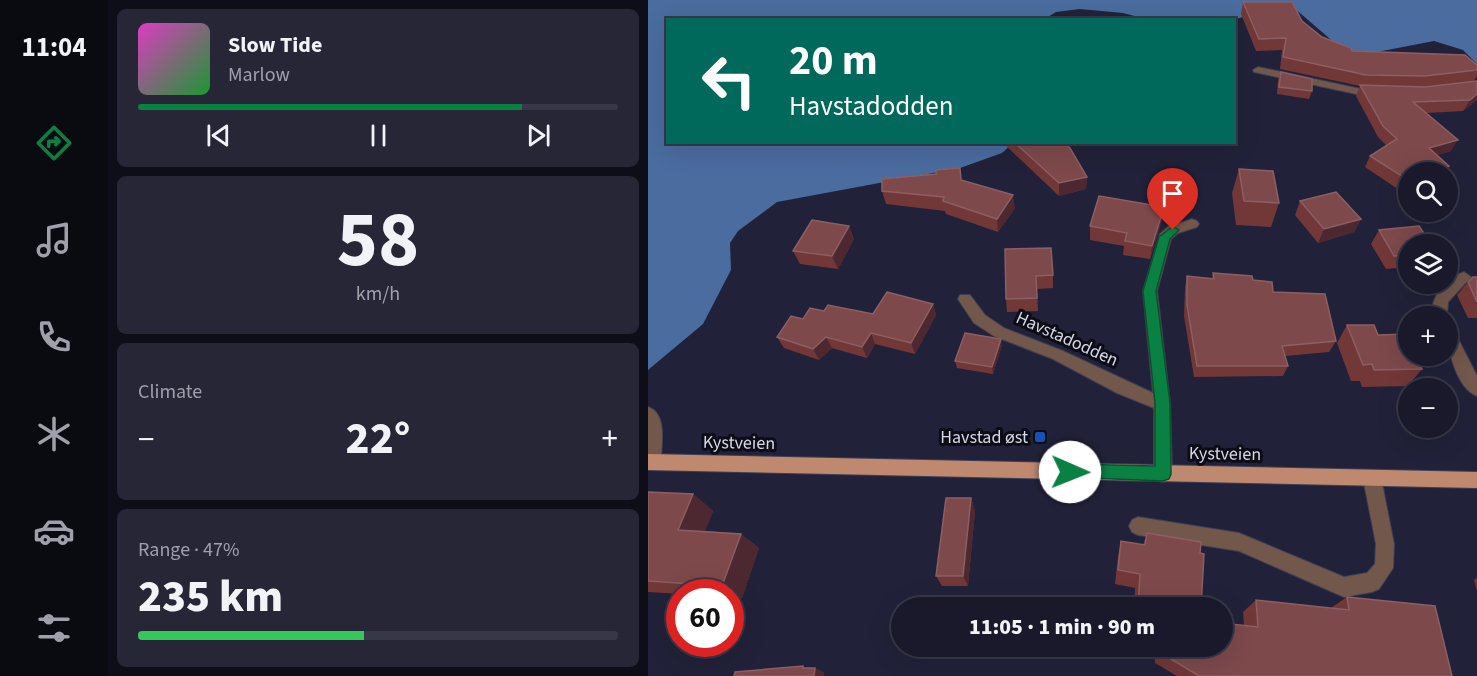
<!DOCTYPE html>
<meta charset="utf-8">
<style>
:root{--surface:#19192b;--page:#262637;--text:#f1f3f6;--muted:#9fa0a9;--line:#373847;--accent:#0b8043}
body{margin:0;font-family:"Source Sans 3",sans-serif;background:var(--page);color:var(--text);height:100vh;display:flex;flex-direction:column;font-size:22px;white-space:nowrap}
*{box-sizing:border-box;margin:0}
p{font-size:20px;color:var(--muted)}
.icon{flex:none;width:33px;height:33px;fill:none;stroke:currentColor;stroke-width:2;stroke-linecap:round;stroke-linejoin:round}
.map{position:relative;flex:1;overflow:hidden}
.sheet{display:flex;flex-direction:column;gap:9px;padding:9px;background:#0e0e18;width:540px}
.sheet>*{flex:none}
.guide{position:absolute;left:18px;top:18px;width:570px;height:126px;border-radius:0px;box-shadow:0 6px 24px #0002,0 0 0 2px var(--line);background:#00695c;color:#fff;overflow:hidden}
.fabs{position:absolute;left:750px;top:162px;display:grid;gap:12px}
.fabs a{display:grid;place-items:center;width:60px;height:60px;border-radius:50%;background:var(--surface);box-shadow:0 6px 24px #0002,0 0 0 2px var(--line);font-size:30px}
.speed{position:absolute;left:18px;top:579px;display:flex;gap:12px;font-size:30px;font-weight:700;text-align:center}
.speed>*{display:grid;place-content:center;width:78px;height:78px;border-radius:50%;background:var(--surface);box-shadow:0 6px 24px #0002,0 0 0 2px var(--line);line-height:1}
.speed .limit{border:9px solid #d22;background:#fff;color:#111}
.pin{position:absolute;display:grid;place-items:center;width:51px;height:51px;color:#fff;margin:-62px -26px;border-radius:50% 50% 50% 0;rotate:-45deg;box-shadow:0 0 6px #0007}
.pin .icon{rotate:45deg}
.me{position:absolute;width:66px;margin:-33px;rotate:91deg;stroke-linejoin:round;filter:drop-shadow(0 0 4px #0008)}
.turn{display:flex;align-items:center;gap:21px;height:126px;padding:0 24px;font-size:27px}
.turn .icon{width:78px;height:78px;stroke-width:2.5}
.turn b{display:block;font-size:42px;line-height:51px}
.big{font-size:45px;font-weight:800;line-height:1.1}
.sheet .tile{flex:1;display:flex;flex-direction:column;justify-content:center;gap:9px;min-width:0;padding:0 21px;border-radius:9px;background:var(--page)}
.sheet .dial{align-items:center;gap:0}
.dial b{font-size:78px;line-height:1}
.song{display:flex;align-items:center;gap:18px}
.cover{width:72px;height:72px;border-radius:9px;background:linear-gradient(135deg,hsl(310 70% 55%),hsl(130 70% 35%))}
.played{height:6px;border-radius:3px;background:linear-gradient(90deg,var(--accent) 80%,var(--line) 80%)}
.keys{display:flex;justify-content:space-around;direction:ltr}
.heat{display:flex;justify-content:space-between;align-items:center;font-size:33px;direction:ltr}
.charge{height:9px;border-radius:4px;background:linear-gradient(90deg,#34c759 47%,var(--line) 0)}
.trip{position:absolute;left:243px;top:597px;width:342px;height:60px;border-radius:30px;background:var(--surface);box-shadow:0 6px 24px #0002,0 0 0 2px var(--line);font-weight:800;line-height:60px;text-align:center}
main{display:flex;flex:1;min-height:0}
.tab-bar{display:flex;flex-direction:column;width:108px;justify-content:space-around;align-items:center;background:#0a0a11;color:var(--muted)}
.tab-bar .icon{width:42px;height:42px}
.tab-bar .current{color:var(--accent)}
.tab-bar b{font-size:27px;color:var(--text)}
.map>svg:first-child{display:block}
</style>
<main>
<nav class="tab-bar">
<b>11:04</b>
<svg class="icon current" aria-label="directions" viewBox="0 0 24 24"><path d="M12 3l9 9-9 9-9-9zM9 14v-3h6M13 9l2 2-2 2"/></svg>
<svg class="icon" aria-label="music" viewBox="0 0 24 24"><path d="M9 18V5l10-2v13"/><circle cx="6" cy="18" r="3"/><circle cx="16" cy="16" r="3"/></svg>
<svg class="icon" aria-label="phone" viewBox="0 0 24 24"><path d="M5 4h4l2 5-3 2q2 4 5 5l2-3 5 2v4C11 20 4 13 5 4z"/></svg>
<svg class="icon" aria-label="climate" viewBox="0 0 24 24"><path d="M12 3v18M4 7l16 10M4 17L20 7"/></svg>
<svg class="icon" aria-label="car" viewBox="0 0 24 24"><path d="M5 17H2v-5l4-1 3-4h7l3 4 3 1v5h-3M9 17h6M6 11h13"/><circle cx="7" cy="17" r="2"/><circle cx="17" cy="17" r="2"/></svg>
<svg class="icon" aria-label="filters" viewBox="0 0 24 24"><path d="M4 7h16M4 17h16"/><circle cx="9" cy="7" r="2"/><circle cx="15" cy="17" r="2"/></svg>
</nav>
<section class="sheet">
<div class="tile">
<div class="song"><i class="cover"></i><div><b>Slow Tide</b><p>Marlow</p></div></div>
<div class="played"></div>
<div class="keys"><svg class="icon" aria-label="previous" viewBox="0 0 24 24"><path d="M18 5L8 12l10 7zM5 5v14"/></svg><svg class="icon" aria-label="pause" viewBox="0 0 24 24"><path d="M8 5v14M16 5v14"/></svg><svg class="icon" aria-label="next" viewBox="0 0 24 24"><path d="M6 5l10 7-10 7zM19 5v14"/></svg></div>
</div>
<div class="tile dial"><b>58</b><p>km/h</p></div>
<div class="tile"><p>Climate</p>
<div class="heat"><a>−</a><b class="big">22°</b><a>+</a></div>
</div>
<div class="tile"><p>Range · 47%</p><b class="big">235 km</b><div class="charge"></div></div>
</section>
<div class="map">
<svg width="829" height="676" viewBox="0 0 829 676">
<rect width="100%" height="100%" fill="#212139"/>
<path fill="#4a6c9e" d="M0,0H829V64L815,50L786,41L703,57L645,7L604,12L592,18L576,20L498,19L475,13L432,9L408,12L395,20H20V142L365,143L354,153L312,168L129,202L90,231L82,243L83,270L55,324L0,370Z"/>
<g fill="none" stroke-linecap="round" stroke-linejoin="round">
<g stroke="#3e3e55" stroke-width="2">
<path id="minor" d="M610,67L713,89H730L735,92L730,95H713L606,72L605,70Z
M544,219L549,221L551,224L549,227L530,233L523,239L509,291L522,403L524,474L521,480L515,482L509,480L506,474V408L469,393L405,359L346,336L326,323L310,299L312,295H322L337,315L356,328L415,351L505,393L495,291L512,234L520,227Z
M816,272L823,277L800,302L799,316H785C780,299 800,277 816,272Z
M800,327L805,329L829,376V396C808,388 798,346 800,327Z
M0,407C20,414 13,444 13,462L10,468L4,470L0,468Z
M724,470L730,472L733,478L746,544L745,568L731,589L724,592L696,597L591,551L490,535L484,532L481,526L484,520L490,517L591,533L696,577L719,573L727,564L728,544L715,478L718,472Z"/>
</g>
<g stroke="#3e3e55" stroke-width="2">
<path id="major" d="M0,454L829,472V488L0,470Z"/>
</g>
<use href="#minor" fill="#72574b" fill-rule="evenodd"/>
<use href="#major" fill="#bf8970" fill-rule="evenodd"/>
</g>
<path fill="#723838" d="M595,2L654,21L674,37L704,51L829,65V76L826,81H829V100L815,111L778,113L803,151L789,155L801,166L797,172H760V196L717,167L722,156L738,145L730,137L708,96L712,86L632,69L634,50L608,51L593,14Z
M633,72L664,91L661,99L629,94L630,80Z
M354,142H414L439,177L438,189L411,196Z
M591,169L631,203L623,227L588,225L584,193Z
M314,180L367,208L350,232L298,214L297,211L238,204L234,191Z
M652,201L713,219L706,232L670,243L647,215Z
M516,207L514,220L502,259L475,255L476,246L442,240V226Z
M201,226L206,239L190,269L152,264L145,251Z
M731,230L760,244V267L738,269L723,244Z
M357,249L405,275V288L389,289L390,311L359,312L358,299Z
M565,273L605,280L625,292L688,341L681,352L637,356L640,366L635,376L546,377L536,316L537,288L539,276L564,278Z
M829,277V318H820L809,295L820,282Z
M285,304L288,315L267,354L227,344L219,358L184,348L171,360L136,348L129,337L155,319L176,311L225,314Z
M699,325L730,335L774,369L760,386L714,387L712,381H703L689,343Z
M354,345L345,374L309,368L307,361Z
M0,492L45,494L65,511L57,531L93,534L111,548L94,598L82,597V592H32V594L0,592Z
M323,498L327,511L320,586H294L288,576Z
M499,533L552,553L553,608H486L487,588L467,584L470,556L473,541L495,545Z
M829,578V591L826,580Z
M699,597L804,676H529L507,663L506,646H574L596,625L595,612L608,600L683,608Z"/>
<path fill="#4d2831" d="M829,94V100L815,111L822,100Z
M810,140L803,151L775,159L781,148Z
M801,166L797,172H790Z
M439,177L438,189L411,196V183Z
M365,195L367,208L350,232L349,219Z
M516,207L514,220L502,259L504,246Z
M713,219L706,232L670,243L676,229Z
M201,226L206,239L190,269L184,256Z
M285,304L288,315L267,354L263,343Z
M223,333L227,344L219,358L214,347Z
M178,337L184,348L171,360L165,349Z
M353,339L354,345L345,374L344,367Z
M45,494L65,511L52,545L30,530Z
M323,498L327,511L320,586L315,576Z
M93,534L111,548L94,598L74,586Z
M167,668L176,672V676H166Z"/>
<path fill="#7d494b" stroke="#8b5f63" stroke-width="1.5" d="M595,2H644L654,21L674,37L703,48L704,51L817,55L829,65V70L777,76L718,75L635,57L638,38L611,39Z
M633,72L664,79V91L631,87Z
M829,81V94L822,100L765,102L810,140L781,148L801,166L790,172H760V180L722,156L749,139L735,126L712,85L777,87Z
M366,142H414L422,148L439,177L411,183Z
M312,168L313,180L365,195L349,219L295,201L296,197L234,191V179L288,174V170Z
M591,169L625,171L631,203L596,201Z
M688,192L713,219L676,229L652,201Z
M451,196L516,207L504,246L477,241L479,233L442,226Z
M164,220L201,226L184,256L145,251Z
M771,226L783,244H760V255L746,256L731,230Z
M403,248L405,275L388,276L389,298L358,299L357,249Z
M565,273L604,276L605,280L624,282L625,292L677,294L688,341L634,346L640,366H549L539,305V276L566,279Z
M825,277H829V302L820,282Z
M239,292L285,304L263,343L223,333L214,347L178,337L165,349L129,337L143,316L155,319L162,308L176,311L180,305L225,314Z
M699,325H726L730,335L759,334L760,338V356H768L774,369L726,370L724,364L715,365Z
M317,333L353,339L344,367L307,361Z
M0,492L45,494L30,530L93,534L74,586L0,581Z
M298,498H323L315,576H288Z
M499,533L553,542L552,553L556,554L553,608H490L492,574L470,570L473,541L497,545Z
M699,597L787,606L804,676H551L513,653V646H574V623L610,627L608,600L701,610Z
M155,666V668H167L166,676H86L87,672Z"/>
<path fill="#0b8043" stroke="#07532c" stroke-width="1.5" d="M525,226L531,230L522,239L508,291L522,403L523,474L521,479L515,481L417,477L414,472L417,466L422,464L507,466V403L495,291L511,237Z"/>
<rect fill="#1a4fb4" stroke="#0c0c16" stroke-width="2" x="386" y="431" width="12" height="12" rx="3"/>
<g text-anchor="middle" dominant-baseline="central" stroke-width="6" stroke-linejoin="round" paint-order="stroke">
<g font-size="18" fill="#d6d7e7" stroke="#0c0c16">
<text transform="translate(419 339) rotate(24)">Havstadodden</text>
<text transform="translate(91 443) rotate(1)">Kystveien</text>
<text transform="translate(577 454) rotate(1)">Kystveien</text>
</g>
<g font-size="18" fill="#d6d7e7" stroke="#0c0c16" text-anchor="end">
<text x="380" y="437">Havstad øst</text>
</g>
</g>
</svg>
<div class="fabs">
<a><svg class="icon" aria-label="search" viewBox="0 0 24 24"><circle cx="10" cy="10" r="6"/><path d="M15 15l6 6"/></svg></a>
<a><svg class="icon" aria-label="layers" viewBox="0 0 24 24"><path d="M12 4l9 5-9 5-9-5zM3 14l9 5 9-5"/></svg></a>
<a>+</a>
<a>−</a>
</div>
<div class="speed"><div class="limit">60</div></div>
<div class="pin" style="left:525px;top:230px;background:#d93025"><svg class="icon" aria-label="arrive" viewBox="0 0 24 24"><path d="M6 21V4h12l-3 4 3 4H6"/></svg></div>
<svg class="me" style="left:422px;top:472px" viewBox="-20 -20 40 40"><circle r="19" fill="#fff"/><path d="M0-13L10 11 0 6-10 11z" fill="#0b8043"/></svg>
<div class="trip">11:05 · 1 min · 90 m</div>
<div class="guide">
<div class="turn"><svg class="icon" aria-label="left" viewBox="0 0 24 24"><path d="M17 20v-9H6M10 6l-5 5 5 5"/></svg><div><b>20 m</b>Havstadodden</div></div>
</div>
</div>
</main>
